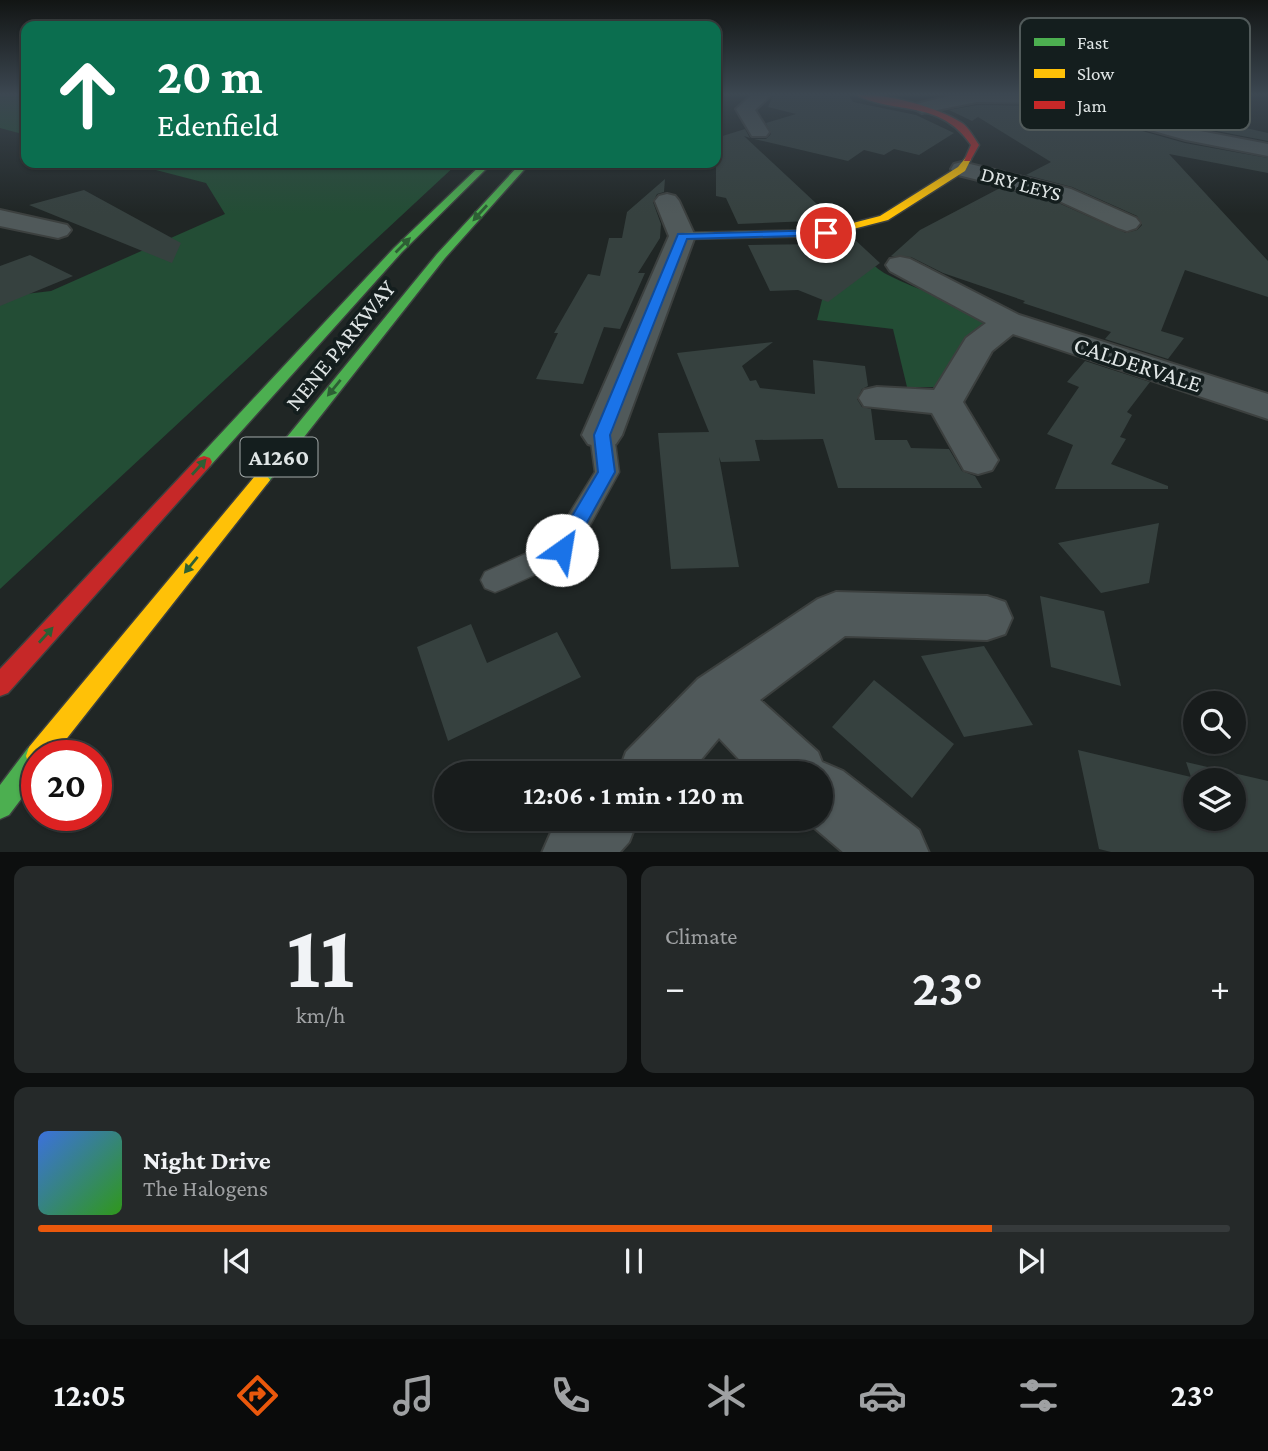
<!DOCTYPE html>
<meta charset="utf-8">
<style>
:root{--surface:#181c1c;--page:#252929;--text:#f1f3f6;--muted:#9fa1a3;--line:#363a3b;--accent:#ea580c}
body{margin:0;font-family:"Crimson Pro",serif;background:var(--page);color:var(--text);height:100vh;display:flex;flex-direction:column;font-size:26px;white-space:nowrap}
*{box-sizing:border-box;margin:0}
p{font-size:23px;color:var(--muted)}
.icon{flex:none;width:38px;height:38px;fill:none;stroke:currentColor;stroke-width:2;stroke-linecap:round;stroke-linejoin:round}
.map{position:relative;height:852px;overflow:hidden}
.side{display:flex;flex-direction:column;gap:14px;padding:14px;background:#0d0f0f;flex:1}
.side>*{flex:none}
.banner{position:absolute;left:21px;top:21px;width:700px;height:147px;border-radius:14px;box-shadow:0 2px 5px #0004,0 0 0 2px var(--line);background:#0b6e4f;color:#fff;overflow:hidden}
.controls{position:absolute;left:1183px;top:691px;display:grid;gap:14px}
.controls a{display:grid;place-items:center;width:63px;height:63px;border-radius:50%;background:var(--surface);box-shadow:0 2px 5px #0004,0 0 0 2px var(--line);font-size:35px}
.speed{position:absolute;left:21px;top:740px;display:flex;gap:14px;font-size:35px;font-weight:700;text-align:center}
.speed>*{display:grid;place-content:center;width:91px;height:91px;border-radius:50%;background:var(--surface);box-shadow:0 2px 5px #0004,0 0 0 2px var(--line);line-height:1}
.speed .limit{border:10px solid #d22;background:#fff;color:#111}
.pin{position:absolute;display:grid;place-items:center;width:60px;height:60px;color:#fff;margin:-30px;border:4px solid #fff;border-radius:50%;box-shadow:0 2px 7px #0007}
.me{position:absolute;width:77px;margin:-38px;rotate:32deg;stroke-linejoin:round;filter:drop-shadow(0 0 5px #0008)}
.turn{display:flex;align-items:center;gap:24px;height:147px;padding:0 21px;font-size:32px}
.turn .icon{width:91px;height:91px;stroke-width:2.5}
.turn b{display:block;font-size:49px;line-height:60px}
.big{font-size:52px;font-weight:700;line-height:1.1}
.side .tile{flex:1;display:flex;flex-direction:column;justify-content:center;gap:10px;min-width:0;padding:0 24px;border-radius:14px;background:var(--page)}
.side .dial{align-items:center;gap:0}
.dial b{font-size:91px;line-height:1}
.song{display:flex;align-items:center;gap:21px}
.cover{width:84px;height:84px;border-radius:10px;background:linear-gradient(135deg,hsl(220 70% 55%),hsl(110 70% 35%))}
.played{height:7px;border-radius:4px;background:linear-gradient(90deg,var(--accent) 80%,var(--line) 80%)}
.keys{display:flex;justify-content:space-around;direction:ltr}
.heat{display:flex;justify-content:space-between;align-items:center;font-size:38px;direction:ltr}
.side .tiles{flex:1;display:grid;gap:14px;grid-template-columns:1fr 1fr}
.tile:last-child{grid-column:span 2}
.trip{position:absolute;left:434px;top:761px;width:399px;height:70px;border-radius:35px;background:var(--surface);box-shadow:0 2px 5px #0004,0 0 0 2px var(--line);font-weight:700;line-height:70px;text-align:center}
.dock{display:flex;height:112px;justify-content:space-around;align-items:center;background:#0a0b0b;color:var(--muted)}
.dock .icon{width:49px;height:49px}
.dock .on{color:var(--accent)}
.dock b{font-size:32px;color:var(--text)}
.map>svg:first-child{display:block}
</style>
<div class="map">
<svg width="1268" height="853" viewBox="0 0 1268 853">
<rect width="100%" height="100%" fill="#202625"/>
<path fill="#234d35" d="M0,95H26V135L0,128Z
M129,163H458L0,589V297L51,291L225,214L206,183Z
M848,239C860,250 873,268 888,275C921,292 957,300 985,325L936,387H907L893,329L817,320L822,300L847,274L821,243Z"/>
<path fill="#36413f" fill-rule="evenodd" d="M773,95H849L853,102L916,115L954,133L919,155L894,149L884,155L864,150L848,161L754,139H766L771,134L766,123L796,114L768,107Z
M1087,95H1232L1233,99L1189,115L1268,133V141L1196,127L1117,107Z
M977,105L1071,106L1103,120L1185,143L1268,158V173L1169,154L1268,261V297L1185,270L1161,331L1184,338L1168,359L1105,339L1111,332L1023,303L1025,301L943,273L911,257L891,256L920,230L1000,188L1054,201L1126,233L1137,230L1142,225L1137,216L1072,187L1026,175L1051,162L978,117L972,121L949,110Z
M745,129L750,138L744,136L834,220L738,224L726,198L716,196V138Z
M665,179L664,192L657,194L653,202L661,224L660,238L638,273H645L620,329L604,327L583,384L536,379L558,333H554L588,274L600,276L609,238H622L627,212Z
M84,190L181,243L172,263L29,205Z
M852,237L880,263L828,302L798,290L770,291L748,245L826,244Z
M30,255L73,276L0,306V266Z
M773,342L742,366L750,381L756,380L760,388L815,394L813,360L865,366L868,386L862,389L857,399L862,407L871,409L875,440H907L911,448L949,449L962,471L975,476L982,488H838L823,439L755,440L760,461L721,462L719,457L739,567L671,569L658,433L709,432L677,353Z
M1085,361L1150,382L1127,412L1132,415L1120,437L1126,439L1111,464L1168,486V489H1055L1073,445L1047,434L1079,387L1067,382Z
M1159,523L1149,583L1101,593L1058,543Z
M1040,596L1104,611L1121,686L1051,667Z
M471,624L487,663L557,632L581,677L448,741L417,647Z
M984,646L1033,725L964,737L921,656Z
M874,680L954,744L912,798L832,727Z
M1078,750L1191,777L1186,762L1268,781V852H1111L1099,849ZM1195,780H1234V819H1195Z"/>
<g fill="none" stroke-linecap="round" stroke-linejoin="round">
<g stroke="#3c403f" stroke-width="3">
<path id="lane" d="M602,427L610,430L614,435L619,472L572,558L505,588L495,592L485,588L481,580L485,572L552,542L595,472L590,435L594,430Z"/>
</g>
<g stroke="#3c403f" stroke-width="4">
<path id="street" d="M752,95H771L755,110L769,132L766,136H752L736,109Z
M953,95H1081L1116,109L1195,130L1268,144V156L1186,140L1104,117L1072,103L977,102L922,113L913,108L916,104Z
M962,162L1071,189L1136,218L1140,223L1136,228L1127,231L1118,228L1055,199L954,174L951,169L954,164Z
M667,194L675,196L679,201L695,236L622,435L616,444L602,448L588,444L582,435L669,236L655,201L659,196Z
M0,210L67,225L71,230L67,235L58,238L0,226Z
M900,257L910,259L1019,315L1268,394V419L1013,334L992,351L963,402L998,460L992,470L978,474L964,470L932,413L864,406L859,398L864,390L877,387L934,390L966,338L986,323L890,271L886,265L890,259Z
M836,592L987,596L1005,602L1012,618L1005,634L987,640L845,636L760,700L818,752L822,762L843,771L919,830L929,853H844L804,819H821V774H753L719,738L689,774H618L626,752L698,679L818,599Z
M562,819H638L629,842L619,853H542L552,830Z"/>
</g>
<g stroke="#3c403f" stroke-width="3">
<path id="fast" d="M483,163H492L402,252L210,466H198L196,462L198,458L394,248Z
M521,163H530L445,258L267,484H255L252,480L255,476L437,254Z
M37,745L46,748L49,756H37V778L9,815L0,819V785L28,748Z"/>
</g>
<g stroke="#3c403f" stroke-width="3">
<path id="slow" d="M967,156L971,159L965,171L888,220L826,236L682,239L677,236L682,233L826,230L880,216L958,167Z
M261,474L267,476L270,480L267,484L53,756H37V768L29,765L26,756L29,747L255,476Z"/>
</g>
<g stroke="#3c403f" stroke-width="3">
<path id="jam" d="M856,95C886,93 937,107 962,123C969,128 974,138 979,145L970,161H964L971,145C940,99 896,115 856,95Z
M204,456L210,458L212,462L210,466L8,693L0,696V669L198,458Z"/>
</g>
<use href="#lane" fill="#50595a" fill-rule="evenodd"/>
<use href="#street" fill="#50595a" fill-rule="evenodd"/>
<use href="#fast" fill="#4caf50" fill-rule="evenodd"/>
<use href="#slow" fill="#ffc107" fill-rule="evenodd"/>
<use href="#jam" fill="#c62828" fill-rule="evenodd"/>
</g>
<defs><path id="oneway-solid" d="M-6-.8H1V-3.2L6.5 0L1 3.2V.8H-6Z" transform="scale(1.75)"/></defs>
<g fill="#2d5f34">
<use href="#oneway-solid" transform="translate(480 213) rotate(132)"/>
<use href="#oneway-solid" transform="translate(403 245) rotate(-45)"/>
<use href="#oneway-solid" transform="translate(334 388) rotate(129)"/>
<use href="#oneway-solid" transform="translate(199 467) rotate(-48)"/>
<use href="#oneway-solid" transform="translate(191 565) rotate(129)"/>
<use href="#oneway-solid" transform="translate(46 635) rotate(-48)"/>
</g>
<linearGradient id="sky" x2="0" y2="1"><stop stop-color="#121514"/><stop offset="0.44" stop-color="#3c4751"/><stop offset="1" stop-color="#3c4751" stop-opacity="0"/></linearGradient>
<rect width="1268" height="214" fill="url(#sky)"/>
<path fill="#1a73e8" stroke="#114b97" stroke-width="2" d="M826,230L832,233L830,235L687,239L610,435L615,472L569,555L562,557L555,555L552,550L598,472L594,435L678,234Z"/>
<g text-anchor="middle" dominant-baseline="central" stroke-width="7" stroke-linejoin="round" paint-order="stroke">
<g font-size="21" fill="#dfe5e5" stroke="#141e1e">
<text transform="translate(1021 184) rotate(15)">DRY LEYS</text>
</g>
<rect fill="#141e1e" stroke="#a2a9a9" stroke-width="2" x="240.5" y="437.5" width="77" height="39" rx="5"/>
<g font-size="23" font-weight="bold" fill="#dfe5e5">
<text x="279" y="457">A1260</text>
</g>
<g font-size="24" fill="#dfe5e5" stroke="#141e1e">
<text transform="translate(340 345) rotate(-51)">NENE PARKWAY</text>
<text transform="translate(1138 364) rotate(18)">CALDERVALE</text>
</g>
</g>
<rect x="1020" y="18" width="230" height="112" rx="10" fill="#141e1e" stroke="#515a5a" stroke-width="2"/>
<rect x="1034" y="38" width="31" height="8" fill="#4caf50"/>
<rect x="1034" y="69" width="31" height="9" fill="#ffc107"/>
<rect x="1034" y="101" width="31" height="8" fill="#c62828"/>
<g font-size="19" fill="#dfe5e5">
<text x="1077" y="49">Fast</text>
<text x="1077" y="80">Slow</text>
<text x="1077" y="112">Jam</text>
</g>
</svg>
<div class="controls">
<a><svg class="icon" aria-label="search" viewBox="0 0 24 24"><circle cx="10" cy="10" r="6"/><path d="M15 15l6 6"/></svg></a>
<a><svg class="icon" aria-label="layers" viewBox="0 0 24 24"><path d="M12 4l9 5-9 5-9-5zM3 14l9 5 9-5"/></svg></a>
</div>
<div class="speed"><div class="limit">20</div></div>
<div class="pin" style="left:826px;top:233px;background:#d93025"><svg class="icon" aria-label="arrive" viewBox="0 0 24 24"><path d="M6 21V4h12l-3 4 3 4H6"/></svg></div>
<svg class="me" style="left:562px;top:550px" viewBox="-20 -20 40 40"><circle r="19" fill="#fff"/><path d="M0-13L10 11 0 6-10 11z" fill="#1a73e8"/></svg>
<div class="trip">12:06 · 1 min · 120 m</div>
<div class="banner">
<div class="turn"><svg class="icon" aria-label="ahead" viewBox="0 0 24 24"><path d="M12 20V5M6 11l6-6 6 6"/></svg><div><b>20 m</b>Edenfield</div></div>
</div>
</div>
<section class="side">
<div class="tiles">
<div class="tile dial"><b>11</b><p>km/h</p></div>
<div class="tile"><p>Climate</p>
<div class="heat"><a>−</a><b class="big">23°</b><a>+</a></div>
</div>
<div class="tile">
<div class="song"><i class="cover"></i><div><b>Night Drive</b><p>The Halogens</p></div></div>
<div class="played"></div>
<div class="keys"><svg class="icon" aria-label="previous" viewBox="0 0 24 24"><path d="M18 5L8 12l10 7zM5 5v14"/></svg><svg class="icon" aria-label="pause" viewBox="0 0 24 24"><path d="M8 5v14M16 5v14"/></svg><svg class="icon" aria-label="next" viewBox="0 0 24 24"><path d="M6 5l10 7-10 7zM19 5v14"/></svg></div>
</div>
</div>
</section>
<nav class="dock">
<b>12:05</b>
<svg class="icon on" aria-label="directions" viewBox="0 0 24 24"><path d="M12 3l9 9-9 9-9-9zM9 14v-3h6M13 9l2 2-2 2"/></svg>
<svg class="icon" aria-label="music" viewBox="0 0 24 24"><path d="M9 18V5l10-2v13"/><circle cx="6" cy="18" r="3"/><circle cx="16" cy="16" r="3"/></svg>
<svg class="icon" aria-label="phone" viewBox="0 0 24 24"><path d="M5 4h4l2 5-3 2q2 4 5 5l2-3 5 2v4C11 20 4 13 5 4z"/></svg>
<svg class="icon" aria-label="climate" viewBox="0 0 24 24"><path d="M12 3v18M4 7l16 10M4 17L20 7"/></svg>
<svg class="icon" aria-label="car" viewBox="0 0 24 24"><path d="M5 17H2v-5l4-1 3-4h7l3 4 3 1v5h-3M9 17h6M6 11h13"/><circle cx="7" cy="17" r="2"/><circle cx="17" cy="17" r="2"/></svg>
<svg class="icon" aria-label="filters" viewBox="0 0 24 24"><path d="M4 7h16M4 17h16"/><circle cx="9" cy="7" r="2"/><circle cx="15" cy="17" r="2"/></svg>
<b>23°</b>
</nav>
